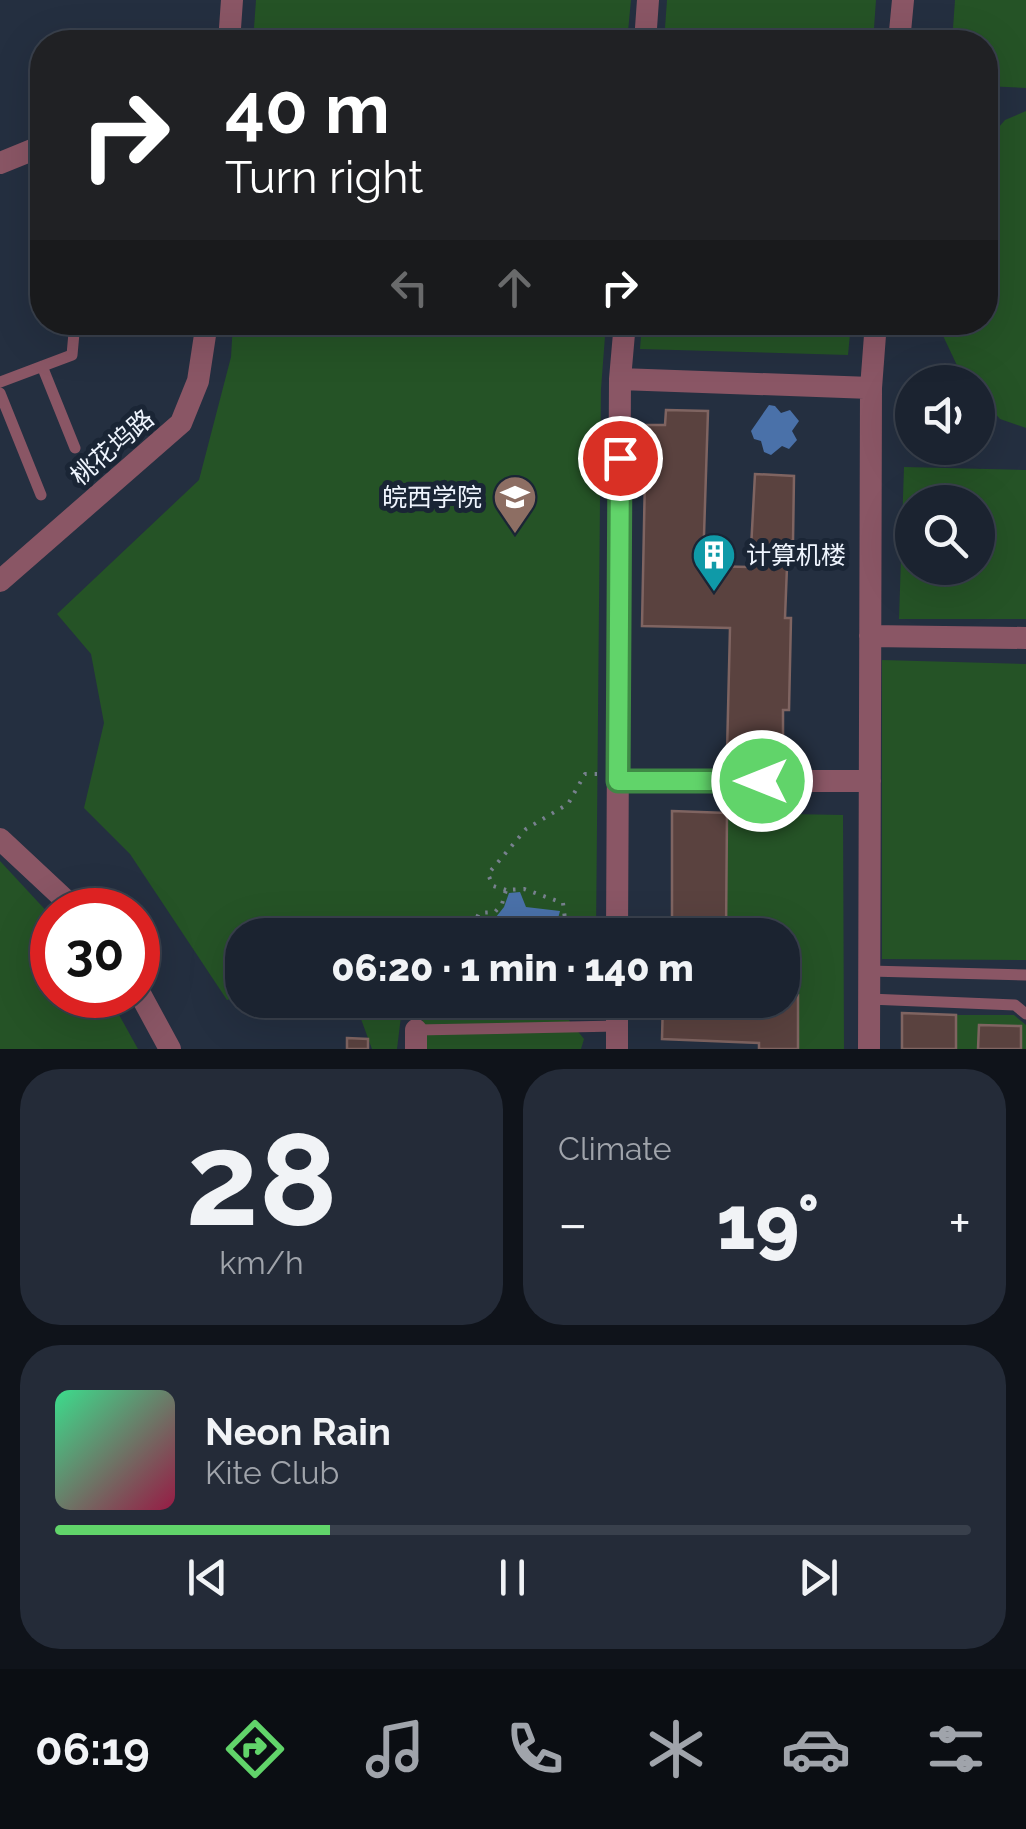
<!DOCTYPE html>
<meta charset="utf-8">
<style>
:root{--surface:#1b2330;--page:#242b38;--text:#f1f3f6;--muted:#a0a4ab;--line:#39404c;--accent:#61d46a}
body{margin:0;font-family:Raleway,"Noto Sans SC",sans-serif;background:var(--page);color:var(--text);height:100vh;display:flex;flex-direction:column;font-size:38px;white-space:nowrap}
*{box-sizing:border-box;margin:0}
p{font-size:32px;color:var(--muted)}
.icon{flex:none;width:55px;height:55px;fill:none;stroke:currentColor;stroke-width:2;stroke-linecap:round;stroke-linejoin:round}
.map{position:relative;height:1049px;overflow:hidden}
.sheet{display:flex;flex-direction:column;gap:20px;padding:20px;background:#0f131a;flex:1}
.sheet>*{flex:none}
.top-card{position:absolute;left:30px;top:30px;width:968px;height:305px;border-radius:40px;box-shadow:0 10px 40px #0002,0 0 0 2px var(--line);background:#202124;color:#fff;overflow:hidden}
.fabs{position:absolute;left:895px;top:365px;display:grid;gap:20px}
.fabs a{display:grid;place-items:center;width:100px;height:100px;border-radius:50%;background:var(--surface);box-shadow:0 10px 40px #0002,0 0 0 2px var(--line);font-size:50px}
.speed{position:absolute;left:30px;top:888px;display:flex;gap:20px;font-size:50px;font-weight:700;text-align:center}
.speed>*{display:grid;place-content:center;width:130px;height:130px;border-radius:50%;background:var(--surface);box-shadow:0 10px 40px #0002,0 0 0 2px var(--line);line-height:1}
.speed .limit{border:15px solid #d22;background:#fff;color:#111}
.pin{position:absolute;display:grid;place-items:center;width:85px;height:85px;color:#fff;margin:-42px;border:5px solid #fff;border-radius:50%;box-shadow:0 2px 10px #0007}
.me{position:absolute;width:110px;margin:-55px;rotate:270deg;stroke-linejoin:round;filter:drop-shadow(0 0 8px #0008)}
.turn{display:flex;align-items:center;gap:35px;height:210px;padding:0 30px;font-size:45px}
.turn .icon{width:130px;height:130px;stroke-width:2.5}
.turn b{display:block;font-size:70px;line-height:85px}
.lanes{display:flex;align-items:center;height:95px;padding:0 30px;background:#0003;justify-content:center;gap:50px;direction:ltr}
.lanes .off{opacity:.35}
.big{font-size:75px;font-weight:800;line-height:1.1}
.sheet .card{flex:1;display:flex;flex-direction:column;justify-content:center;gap:15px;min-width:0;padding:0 35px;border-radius:40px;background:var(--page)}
.sheet .dial{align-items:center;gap:0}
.dial b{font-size:130px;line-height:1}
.song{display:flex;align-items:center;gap:30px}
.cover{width:120px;height:120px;border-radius:15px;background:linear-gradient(135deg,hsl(150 70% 55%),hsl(340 70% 35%))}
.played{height:10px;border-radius:5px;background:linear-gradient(90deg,var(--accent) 30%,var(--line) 30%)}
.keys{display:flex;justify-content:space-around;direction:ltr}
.heat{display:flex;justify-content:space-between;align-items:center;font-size:55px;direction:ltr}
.sheet .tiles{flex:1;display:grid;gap:20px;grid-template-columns:1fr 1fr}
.card:last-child{grid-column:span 2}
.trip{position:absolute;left:225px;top:918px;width:575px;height:100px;border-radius:40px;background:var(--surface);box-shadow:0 10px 40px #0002,0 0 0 2px var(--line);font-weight:800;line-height:100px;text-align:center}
.tab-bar{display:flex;height:160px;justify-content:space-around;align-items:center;background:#0b0e13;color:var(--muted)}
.tab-bar .icon{width:70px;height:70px}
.tab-bar .on{color:var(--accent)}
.tab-bar b{font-size:45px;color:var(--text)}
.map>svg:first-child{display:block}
</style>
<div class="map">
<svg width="1026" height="1049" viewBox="0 0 1026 1049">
<rect width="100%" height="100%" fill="#242f40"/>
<path fill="#255326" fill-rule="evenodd" d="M256,0H631L627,42H253Z
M667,0H876L873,42H664Z
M955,0H1026V88L985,86V42H952Z
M1026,111V428L1000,419L978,394V382H967L962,376L937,323L985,322V143L1005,120Z
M233,323H606L601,389L596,935H242V996L227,1000L130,854L84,808L104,723L91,654L57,614L199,480L231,357Z
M642,323V322L851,323L848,355L640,349Z
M904,467L1026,470V619H899ZM912,502H978V568H912Z
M882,660L1026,664V960L882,959Z
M727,813L843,815L844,1049H798V996L783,995L782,935H726Z
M0,861L52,917V995H108L138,1049H0Z
M354,1000H403L397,1049H372Z
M420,1000H595L565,1015L584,1039L581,1049H426Z
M956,1015H1014L1026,1025V1049H955Z"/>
<path fill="#4a71a9" d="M769,405L775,406L781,413L790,410L799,421L792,431L797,440L789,449L782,446L771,455L764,452L761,441L754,439L751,431Z
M520,892L526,907L560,911L556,926L537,935L522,926L506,923L492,935L478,932V917H496L504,907L509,893Z"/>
<path fill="#5a423f" stroke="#7f6461" stroke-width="2.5" d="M666,410L708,411L703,566L750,567L755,474L794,476L793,541H788L785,618H791L789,710H783V752H760L759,768H745L746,753H727L730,628L642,626L646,425H665Z
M672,811L727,813L726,935H672Z
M782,995H798V1049H759V1043L662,1039L663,1000H725V1010L761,1011L762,1000H782Z
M902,1013L956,1015V1049H902Z
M979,1025L1021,1026V1049H978Z
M347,1038L368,1039V1049H347Z"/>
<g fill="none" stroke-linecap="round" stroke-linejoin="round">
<path stroke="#78818f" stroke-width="4" stroke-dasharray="2.5 8" stroke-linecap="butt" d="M506,890L493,886L488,874L526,829L568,804L585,774H597
M440,935H447
M460,935L472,929
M477,935L472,929L479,913L495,912L502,904L506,890L524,889L563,903L565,919
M520,935H522
M551,935L565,919L578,935
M428,1013L432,1008L441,1009L453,1000"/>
<path stroke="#8a5665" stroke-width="11" d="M42,366L75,448
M0,382L72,355L75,322
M0,393L41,495
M869,971L1026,975
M869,999L1015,1005L1026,1014
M416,1030L617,1026"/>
<path stroke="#8a5665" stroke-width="22" d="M229,42L232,0
M645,42L648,0
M899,42L903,0
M0,163L42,146
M620,379L871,388
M0,581L181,423L198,381L207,322
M870,636L1026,638
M618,781H870
M0,839L76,910
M617,935L620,379L625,322
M138,990L170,1049
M416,1030V1049
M617,1049V1000
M869,1049L871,388L876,322"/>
</g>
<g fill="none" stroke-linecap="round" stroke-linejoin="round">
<g stroke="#3f8a45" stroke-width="25">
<path id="route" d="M620,458L618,781H762"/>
</g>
<use href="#route" stroke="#61d46a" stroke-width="18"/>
</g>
<defs>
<g id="university-pin" transform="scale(2.25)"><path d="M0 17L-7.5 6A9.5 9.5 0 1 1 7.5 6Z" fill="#8d6e63" stroke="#1a2535"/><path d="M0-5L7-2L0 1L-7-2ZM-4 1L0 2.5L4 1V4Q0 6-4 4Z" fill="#fff"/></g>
<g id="building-pin" transform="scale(2.25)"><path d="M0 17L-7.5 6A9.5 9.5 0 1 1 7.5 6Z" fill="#0f9aa8" stroke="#1a2535"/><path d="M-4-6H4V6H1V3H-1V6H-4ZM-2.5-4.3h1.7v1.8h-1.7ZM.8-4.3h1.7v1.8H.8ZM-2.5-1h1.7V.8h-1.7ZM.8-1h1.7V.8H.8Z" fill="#fff"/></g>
</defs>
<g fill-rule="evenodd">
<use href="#university-pin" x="515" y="497"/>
<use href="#building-pin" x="714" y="555"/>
</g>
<g text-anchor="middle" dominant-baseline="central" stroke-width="10" stroke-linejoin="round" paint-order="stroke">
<g font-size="25" fill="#eff5fe" stroke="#1a2535">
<text transform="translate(112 447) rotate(-41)">桃花坞路</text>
</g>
<g font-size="25" fill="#eff5fe" stroke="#1a2535" text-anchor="end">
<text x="482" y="497">皖西学院</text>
<text x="746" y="555" text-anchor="start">计算机楼</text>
</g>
</g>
</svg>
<div class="fabs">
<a><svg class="icon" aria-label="sound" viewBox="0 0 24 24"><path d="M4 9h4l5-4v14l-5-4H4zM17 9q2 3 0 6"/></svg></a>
<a><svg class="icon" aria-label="search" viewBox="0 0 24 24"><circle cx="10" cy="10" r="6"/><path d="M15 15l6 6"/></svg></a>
</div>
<div class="speed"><div class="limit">30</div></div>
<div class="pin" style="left:620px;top:458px;background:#d93025"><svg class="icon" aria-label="arrive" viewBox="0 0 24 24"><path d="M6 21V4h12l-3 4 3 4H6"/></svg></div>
<svg class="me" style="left:762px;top:781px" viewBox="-20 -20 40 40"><circle r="17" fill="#61d46a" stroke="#fff" stroke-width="3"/><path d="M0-11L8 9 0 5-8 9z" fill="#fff"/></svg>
<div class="trip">06:20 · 1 min · 140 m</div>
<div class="top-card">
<div class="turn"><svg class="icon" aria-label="right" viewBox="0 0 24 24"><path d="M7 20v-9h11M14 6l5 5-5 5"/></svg><div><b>40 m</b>Turn right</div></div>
<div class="lanes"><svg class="icon off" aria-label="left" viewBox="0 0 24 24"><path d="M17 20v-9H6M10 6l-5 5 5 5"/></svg><svg class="icon off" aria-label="ahead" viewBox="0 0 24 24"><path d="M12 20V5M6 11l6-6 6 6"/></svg><svg class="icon" aria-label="right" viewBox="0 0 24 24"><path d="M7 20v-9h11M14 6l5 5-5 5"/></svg></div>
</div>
</div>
<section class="sheet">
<div class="tiles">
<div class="card dial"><b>28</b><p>km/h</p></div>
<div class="card"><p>Climate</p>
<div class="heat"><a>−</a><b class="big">19°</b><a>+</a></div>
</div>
<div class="card">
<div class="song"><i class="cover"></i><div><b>Neon Rain</b><p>Kite Club</p></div></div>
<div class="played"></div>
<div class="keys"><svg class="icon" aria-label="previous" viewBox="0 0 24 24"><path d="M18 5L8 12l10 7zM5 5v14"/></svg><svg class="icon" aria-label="pause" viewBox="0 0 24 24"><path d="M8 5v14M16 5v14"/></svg><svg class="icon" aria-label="next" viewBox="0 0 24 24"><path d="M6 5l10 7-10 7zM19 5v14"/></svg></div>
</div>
</div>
</section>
<nav class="tab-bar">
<b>06:19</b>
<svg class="icon on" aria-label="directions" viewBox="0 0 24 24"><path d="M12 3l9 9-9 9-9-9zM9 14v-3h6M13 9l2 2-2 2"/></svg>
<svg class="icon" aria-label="music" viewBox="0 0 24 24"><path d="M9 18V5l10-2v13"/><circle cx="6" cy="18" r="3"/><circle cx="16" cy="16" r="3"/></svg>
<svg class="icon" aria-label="phone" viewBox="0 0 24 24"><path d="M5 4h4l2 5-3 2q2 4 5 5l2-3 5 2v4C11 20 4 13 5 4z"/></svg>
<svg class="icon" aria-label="climate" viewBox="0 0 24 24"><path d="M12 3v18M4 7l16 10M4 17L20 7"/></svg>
<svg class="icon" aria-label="car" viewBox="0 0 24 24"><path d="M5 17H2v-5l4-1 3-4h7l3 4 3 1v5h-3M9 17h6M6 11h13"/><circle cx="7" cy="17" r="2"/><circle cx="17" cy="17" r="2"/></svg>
<svg class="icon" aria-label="filters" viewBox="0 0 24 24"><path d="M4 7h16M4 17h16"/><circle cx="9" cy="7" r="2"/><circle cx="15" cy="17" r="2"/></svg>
</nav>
